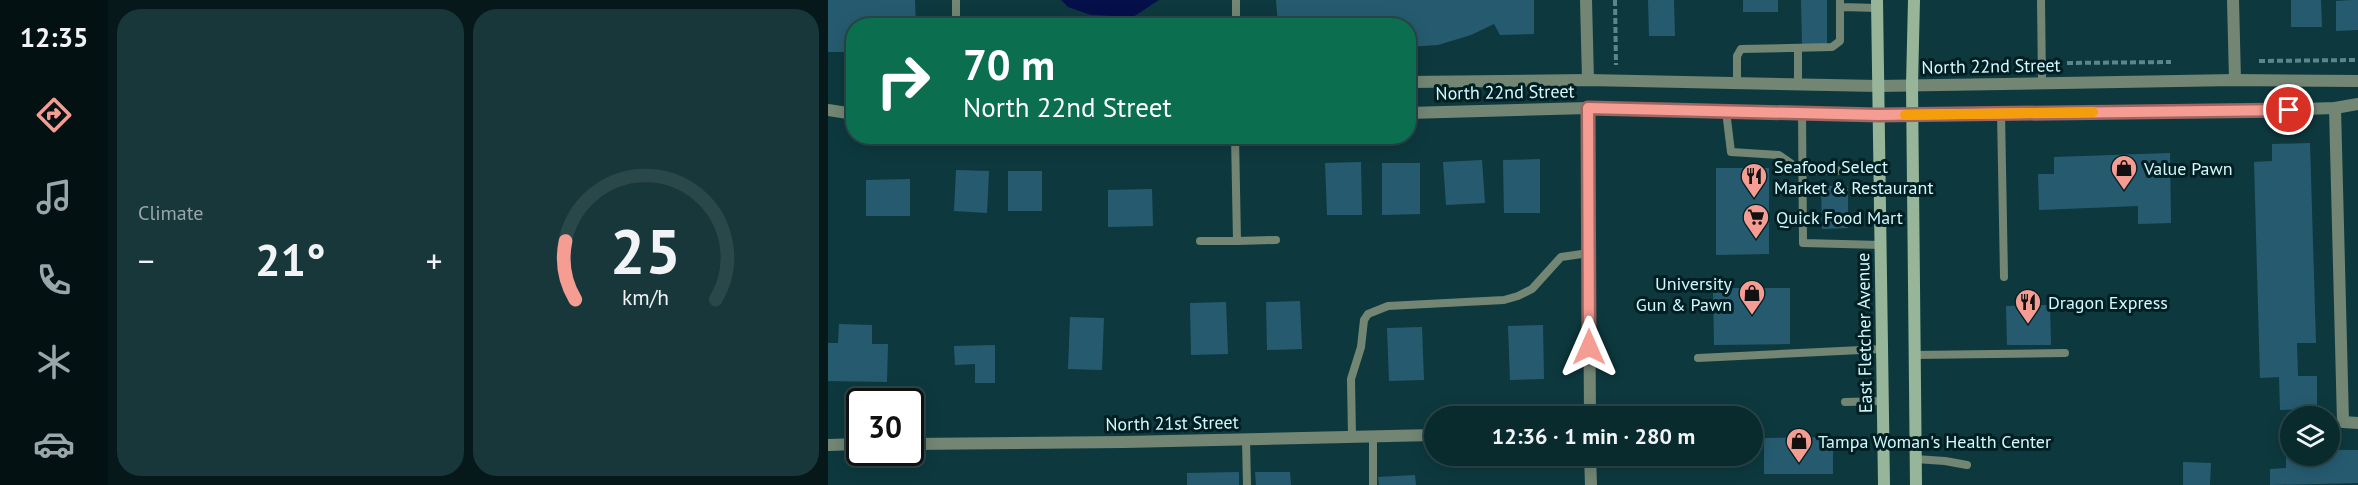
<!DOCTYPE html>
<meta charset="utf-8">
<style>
:root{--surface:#0a2b2e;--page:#18373a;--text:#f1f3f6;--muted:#99a7aa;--line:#2a474a;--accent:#f59c93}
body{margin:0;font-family:"PT Sans",sans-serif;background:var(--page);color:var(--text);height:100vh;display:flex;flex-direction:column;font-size:22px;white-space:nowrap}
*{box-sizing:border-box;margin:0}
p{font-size:20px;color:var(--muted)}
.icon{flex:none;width:33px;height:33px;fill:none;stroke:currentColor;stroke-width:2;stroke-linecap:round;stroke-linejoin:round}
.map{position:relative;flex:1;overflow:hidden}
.side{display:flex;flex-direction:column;gap:9px;padding:9px;background:#061819;width:720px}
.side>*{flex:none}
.banner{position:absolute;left:18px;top:18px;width:570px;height:126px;border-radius:24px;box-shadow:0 3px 15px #0003,0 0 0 2px var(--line);background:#0b6e4f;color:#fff;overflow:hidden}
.tools{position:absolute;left:1452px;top:406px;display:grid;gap:12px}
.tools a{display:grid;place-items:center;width:60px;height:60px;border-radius:50%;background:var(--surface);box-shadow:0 3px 15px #0003,0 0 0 2px var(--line);font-size:30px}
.speed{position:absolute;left:18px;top:388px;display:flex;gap:12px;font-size:30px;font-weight:700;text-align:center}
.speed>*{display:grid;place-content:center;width:78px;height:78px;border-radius:50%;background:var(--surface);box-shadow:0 3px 15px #0003,0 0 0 2px var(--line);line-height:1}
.speed .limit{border:3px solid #111;border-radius:9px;background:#fff;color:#111}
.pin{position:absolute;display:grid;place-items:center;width:51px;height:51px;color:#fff;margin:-26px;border:3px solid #fff;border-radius:50%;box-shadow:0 2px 6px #0007}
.me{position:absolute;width:66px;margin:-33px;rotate:0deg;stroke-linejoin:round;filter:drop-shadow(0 0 4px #0008)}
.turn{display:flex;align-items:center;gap:21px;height:126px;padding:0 18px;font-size:27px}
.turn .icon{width:78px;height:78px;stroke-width:2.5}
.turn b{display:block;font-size:42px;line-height:51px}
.big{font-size:45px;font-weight:800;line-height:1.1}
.side .widget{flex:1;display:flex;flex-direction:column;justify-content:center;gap:9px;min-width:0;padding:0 21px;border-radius:24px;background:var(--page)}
.side .dial{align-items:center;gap:0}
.dial svg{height:156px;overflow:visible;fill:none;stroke:var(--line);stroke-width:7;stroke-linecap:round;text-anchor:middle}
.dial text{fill:var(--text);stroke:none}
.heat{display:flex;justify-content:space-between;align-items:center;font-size:33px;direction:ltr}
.side .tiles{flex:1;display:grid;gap:9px;grid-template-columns:repeat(2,1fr)}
.trip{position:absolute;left:596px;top:406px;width:339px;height:60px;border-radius:30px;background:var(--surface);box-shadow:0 3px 15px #0003,0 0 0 2px var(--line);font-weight:800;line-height:60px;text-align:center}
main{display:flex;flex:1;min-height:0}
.tab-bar{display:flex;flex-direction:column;width:108px;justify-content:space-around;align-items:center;background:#041112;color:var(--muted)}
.tab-bar .icon{width:42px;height:42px}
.tab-bar .on{color:var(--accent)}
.tab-bar b{font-size:27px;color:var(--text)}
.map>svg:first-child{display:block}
</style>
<main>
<nav class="tab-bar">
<b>12:35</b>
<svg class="icon on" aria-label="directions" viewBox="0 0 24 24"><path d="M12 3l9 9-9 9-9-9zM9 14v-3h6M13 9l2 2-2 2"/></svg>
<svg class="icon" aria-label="music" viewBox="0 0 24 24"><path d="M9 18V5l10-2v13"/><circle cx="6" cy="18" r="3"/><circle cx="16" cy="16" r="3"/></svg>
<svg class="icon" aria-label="phone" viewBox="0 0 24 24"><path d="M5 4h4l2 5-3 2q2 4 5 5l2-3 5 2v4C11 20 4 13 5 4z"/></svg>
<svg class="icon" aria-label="climate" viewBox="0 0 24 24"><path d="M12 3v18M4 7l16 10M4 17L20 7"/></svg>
<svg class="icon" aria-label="car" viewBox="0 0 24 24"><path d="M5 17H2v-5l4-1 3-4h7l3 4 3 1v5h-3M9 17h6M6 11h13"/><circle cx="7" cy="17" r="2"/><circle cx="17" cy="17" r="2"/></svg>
</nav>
<section class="side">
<div class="tiles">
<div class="widget"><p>Climate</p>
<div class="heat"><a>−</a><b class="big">21°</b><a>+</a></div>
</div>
<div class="widget dial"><svg viewBox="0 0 100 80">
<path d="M14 69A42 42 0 1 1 86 69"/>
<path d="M14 69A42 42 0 0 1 9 39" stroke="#f59c93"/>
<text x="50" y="56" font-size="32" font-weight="700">25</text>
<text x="50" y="72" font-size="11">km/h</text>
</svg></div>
</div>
</section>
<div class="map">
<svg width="1530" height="485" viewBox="0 0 1530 485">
<rect width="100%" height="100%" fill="#0d393e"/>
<path fill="#05104b" d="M233,0H331L305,17L263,15L240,7Z"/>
<path fill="#265b6f" d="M0,0H87L88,26H26V52H0Z
M448,0H706V34L672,35L666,24L643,35L610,45L580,47V26H450Z
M820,0H846L847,36H821Z
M915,0H950V12H915Z
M973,0H999V44H974Z
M1463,0H1493L1494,27H1463Z
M1524,0H1530V30L1508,31V1Z
M1482,143L1488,343H1469L1470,376H1489V409L1452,410L1451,377L1432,378L1426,162L1444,161V144Z
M1342,153L1343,223L1310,224V206L1211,210L1210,174H1226V157Z
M712,159V213H676L675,160Z
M654,160L657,203L618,205L615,162Z
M533,162L534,215H499L497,163Z
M554,163H592V214L554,215Z
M888,168H941V254L888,255Z
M128,170L161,171L159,213L126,211Z
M180,171H214V211H180Z
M82,179V216H38V180Z
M993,186H1020V228L994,229Z
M324,189L325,226L280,227V190Z
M885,288H962V344L886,345Z
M472,301L474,349L439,350L438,302Z
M398,302L400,354L363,355L362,303Z
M1222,305L1223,345H1179L1178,306Z
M242,317L276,318L274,370L240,369Z
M11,324L44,325V344H60L59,382L0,381V343H10Z
M715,325L716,379L682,380L680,326Z
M594,327L596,380L561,381L559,328Z
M167,345V383H147V364L127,365L126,346Z
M1005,437V474H936V438Z
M1502,450H1530V483L1442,485V469L1458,468V452L1462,451V456H1502Z
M1355,462L1383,463L1382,485H1355Z
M411,472V485H359V473Z
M427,472H462L463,485H428Z
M587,475L588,485H551L550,477Z"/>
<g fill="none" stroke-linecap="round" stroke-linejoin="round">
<path stroke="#5d868b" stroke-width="4" stroke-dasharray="6 3" stroke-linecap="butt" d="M787,0L788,65
M1431,61L1530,60
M1239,63L1343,62"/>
<path stroke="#738674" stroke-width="8" d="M128,0V26
M1213,0L1214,82
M1013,7L1049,8
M408,26V0
M909,83V56L913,49L1004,47L1012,41V0
M970,84V48
M898,111L903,152L951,155L974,171L1052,170
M1173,112L1176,277
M974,113L975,243L1053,245
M372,241H409L407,136
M409,241L448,240
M1086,355L1237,353
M870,358L1054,349
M1017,402L1055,401
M545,436V485
M524,437L523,379L533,347L536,320L540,314L560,306L676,300L690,296L704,289L733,257L761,253
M418,440L419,485
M1087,459L1117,461L1139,465"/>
<path stroke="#738674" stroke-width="12" d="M758,0L760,80
M1405,0L1407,80
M760,108L762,417
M1507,108L1515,422L1530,423
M82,444L296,442L606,435
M0,445L32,444
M762,456L763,485"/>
<path stroke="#738674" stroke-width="12" d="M580,82L760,80L1050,86L1407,80L1530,81
M0,110L26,114
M580,113L760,108L1050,115L1415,111L1507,108L1530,104"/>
<path stroke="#97b598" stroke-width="12" d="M1049,0L1056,485
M1086,0L1084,85L1088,485"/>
</g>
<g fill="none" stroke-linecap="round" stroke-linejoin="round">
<g stroke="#9f6560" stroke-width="15">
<path id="route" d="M761,347L760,108L1050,115L1461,110"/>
</g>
<use href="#route" stroke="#f59c93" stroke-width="10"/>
<path stroke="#f59e0b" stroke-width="10" d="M1077,115L1265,112"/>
</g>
<defs>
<g id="shop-pin" transform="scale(1.35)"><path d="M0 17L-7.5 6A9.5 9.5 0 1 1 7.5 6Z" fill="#f59c93" stroke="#001f23"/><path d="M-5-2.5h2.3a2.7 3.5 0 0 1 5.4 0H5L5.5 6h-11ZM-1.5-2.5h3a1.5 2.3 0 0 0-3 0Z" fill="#111"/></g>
<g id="restaurant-pin" transform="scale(1.35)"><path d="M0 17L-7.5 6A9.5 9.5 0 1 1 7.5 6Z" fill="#f59c93" stroke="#001f23"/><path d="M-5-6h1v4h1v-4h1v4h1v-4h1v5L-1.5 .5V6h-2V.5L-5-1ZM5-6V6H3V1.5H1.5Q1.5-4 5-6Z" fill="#111"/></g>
<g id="supermarket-pin" transform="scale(1.35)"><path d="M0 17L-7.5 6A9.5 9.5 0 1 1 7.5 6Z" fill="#f59c93" stroke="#001f23"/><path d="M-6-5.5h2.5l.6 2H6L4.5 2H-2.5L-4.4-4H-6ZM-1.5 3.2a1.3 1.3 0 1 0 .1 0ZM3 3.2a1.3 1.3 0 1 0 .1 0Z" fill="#111"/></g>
</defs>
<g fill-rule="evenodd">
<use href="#shop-pin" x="1296" y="168"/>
<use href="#restaurant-pin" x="926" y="176"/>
<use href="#supermarket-pin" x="928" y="217"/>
<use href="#shop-pin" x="924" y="293"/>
<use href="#restaurant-pin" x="1200" y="302"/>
<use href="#shop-pin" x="971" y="441"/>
</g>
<g text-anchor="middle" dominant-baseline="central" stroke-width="6" stroke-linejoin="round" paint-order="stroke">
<g font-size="18" fill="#d3f8fd" stroke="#001f23">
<text transform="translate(1163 66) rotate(-1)">North 22nd Street</text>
<text transform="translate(677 92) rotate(-1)">North 22nd Street</text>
<text transform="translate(1036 333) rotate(-91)">East Fletcher Avenue</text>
<text transform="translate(344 423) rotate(-1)">North 21st Street</text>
</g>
<g font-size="18" fill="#d3f8fd" stroke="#001f23" text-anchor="start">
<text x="946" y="166">Seafood Select<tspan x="946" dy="21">Market &amp; Restaurant</tspan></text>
<text x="1316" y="168">Value Pawn</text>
<text x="948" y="217">Quick Food Mart</text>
<text x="904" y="283" text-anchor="end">University<tspan x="904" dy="21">Gun &amp; Pawn</tspan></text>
<text x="1220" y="302">Dragon Express</text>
<text x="990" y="441">Tampa Woman's Health Center</text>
</g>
</g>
</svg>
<div class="tools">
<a><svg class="icon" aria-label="layers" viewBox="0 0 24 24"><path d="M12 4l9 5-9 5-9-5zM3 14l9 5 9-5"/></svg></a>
</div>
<div class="speed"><div class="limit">30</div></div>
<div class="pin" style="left:1461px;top:110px;background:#d93025"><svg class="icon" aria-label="arrive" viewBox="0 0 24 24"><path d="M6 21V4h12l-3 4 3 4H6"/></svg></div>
<svg class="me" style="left:761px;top:347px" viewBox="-20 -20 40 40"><path d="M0-17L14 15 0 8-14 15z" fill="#f59c93" stroke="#fff" stroke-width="4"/></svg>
<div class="trip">12:36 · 1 min · 280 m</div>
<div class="banner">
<div class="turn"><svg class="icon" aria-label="right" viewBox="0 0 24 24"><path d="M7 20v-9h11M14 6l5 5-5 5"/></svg><div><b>70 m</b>North 22nd Street</div></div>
</div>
</div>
</main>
